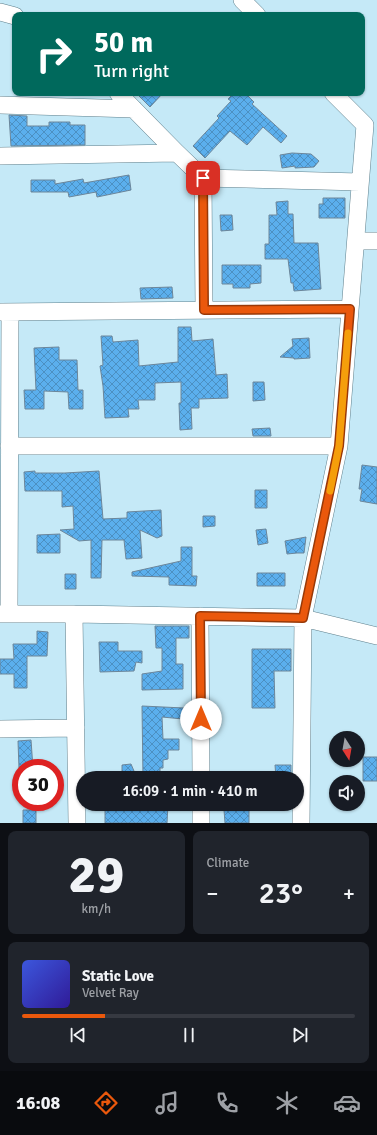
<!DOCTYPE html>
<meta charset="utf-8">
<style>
:root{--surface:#171b24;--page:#20242c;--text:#f1f3f6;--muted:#9ea1a6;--line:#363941;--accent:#ea580c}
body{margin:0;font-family:Signika,sans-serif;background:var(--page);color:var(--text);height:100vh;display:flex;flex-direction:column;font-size:15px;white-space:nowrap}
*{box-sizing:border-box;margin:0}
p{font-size:13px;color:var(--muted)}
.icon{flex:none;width:22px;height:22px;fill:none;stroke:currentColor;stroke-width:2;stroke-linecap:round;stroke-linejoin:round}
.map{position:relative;height:823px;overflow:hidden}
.side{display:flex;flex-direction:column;gap:8px;padding:8px;background:#0d0f14;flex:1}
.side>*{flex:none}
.banner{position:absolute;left:12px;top:12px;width:353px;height:84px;border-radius:8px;box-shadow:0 1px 3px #0004;background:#00695c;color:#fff;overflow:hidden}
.needle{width:26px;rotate:169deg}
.controls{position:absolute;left:329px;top:731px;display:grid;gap:8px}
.controls a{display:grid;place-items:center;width:36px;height:36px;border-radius:50%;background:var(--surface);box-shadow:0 1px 3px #0004;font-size:20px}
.speed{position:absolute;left:12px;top:759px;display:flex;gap:8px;font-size:20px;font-weight:700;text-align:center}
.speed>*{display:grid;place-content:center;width:52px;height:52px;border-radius:50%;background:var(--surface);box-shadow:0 1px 3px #0004;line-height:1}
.speed .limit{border:6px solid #d22;background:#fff;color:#111}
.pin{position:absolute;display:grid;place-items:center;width:34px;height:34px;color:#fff;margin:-17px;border-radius:8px;box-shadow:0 2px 6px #0006}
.me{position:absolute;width:44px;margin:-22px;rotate:0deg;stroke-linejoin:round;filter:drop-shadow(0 0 3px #0008)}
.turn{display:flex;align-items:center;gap:14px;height:84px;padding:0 16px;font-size:18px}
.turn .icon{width:52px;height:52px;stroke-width:2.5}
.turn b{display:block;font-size:28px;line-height:34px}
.big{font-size:30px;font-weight:600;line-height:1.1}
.side .widget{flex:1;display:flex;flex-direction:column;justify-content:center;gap:6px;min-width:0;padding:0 14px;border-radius:8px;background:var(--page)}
.side .dial{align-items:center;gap:0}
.dial b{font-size:52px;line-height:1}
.song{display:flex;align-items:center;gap:12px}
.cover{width:48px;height:48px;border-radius:6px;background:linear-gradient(135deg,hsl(230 70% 55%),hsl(250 70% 35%))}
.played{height:4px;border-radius:2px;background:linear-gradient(90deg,var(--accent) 25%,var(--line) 25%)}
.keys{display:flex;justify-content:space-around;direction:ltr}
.heat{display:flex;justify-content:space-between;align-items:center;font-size:22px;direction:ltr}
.side .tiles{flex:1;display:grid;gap:8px;grid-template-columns:1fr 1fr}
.widget:last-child{grid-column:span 2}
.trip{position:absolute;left:76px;top:771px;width:228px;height:40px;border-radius:20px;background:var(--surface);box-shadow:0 1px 3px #0004;font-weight:600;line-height:40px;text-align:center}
.tab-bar{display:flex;height:64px;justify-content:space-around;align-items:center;background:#090b0e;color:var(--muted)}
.tab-bar .icon{width:28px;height:28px}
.tab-bar .selected{color:var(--accent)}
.tab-bar b{font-size:18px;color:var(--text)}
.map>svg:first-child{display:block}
</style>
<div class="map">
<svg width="377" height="823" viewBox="0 0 377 823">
<defs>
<pattern id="building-cross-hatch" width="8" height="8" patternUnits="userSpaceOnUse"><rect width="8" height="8" fill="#5bafed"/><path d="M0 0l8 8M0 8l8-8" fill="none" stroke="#4c90c2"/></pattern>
</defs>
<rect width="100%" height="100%" fill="#c5e9f7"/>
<path fill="url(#building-cross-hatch)" stroke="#6c869a" d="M136,93H163L150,107Z
M234,93H245L254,102L252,104L287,136L281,143L263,127L247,145L230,131L205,158L193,146L219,118L217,116L231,101L228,99Z
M9,115L27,116V126H49V122H70V125H85V145L11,146Z
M292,153L311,154L319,161L314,167L295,168V166L282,168L280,155Z
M129,175L131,190L97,197L96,192L69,197L68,192H31V180H55V184L83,179L84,183Z
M323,198H345V218H319V204H323Z
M288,201V214H293L294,243H318L321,289L294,291L293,283H291L288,259H265V244H269V215H277L276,202Z
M220,215H232L233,230L221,231Z
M222,265H261V283L250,284V288H233V284H222Z
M172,287L173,298L141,299L140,288Z
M178,327H191L192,341L213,339L216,375L227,374L228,398L199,399V408H191L192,429L180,430L179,403H181V382L155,383V400H138L139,409H128L129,417L105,418L103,386L100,366L103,365L101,336H112L113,342L138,340L139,366L178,362Z
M309,338L310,358L294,359V358L280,357L293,346L292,339Z
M59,347V360H77L78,390H83V409H69L68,392L44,391V409H25L24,390H36L34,348Z
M253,382H264L265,400L253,401Z
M270,428L271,436H253L252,429Z
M362,465L377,467V504L360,501L362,489H359Z
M35,471V473H65L99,471L103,519L127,518V512L161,510L162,536L157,538L140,530L142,558L126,559L124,540H102L101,578H91V540L79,541L60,530L74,529L73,506L62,507V491H25L24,472Z
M255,490H267V508H255Z
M203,516H215V526L203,527Z
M266,529L268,543L258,545L256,530Z
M60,534V553H37V535Z
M306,537L304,553H297L287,554L285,541Z
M181,547H192V576H197L196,586L169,585V577L132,576V572L181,561Z
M257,573H285V586H257Z
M65,574H76V589H65Z
M155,626H189V638H176V664H183V689L142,690V674L162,671V648H156Z
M37,631L48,632L47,656H27V688H14V674H0V659H14L13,644H37Z
M99,642H118V651H142V663L136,662L134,671L100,672Z
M252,649H291V671H274L275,708H252Z
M142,706L184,708L183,719L162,717L163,739H179V750H168V759L163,760V768H160V778H143Z
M31,740L33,768H19L18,741Z
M363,757H377V781H363Z
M131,764L137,778H122V765Z
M275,765H291V778H276Z
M146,804H168L167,823H105V809H145Z
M249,809V823H225L224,810Z
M23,810H36V823H23Z"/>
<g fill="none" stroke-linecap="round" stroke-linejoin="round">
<g stroke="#5f808d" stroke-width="18">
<path id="minor" d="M242,0L257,15
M0,12L15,16
M118,93L177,153L203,178L204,310
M0,105L134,109
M0,156L177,153
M203,178L360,182
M356,241H377
M0,312L350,309
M9,446H339
M0,614H74L303,618L377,636
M9,614L10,312
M74,614L77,823
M200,616L201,778
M0,729L76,728
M201,804V823
M301,823L303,618L339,446L365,125L333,93"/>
</g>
<use href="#minor" stroke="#fff" stroke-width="17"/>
</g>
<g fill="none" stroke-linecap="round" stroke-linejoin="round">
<g stroke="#983908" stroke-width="10">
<path id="route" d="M201,719L200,616L303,618L339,446L350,309L204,310L203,178"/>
</g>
<use href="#route" stroke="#ea580c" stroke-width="7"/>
<path stroke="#f59e0b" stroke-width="7" d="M330,491L339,446L348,333"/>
</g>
</svg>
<div class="controls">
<a><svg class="needle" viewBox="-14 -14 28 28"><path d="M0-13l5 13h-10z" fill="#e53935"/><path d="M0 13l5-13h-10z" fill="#9ea1a6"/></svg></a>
<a><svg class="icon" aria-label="sound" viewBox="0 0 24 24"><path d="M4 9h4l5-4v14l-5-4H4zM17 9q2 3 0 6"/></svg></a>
</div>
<div class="speed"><div class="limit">30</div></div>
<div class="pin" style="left:203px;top:178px;background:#d93025"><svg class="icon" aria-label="arrive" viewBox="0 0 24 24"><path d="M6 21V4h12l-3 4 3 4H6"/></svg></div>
<svg class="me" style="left:201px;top:719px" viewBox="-20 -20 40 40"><circle r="19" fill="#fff"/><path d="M0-13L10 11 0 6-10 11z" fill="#ea580c"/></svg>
<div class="trip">16:09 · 1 min · 410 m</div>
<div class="banner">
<div class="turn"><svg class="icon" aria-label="right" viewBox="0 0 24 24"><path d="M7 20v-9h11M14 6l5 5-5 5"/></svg><div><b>50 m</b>Turn right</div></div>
</div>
</div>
<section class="side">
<div class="tiles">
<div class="widget dial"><b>29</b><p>km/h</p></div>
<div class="widget"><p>Climate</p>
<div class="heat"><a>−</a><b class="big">23°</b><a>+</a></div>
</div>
<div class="widget">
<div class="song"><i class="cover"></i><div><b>Static Love</b><p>Velvet Ray</p></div></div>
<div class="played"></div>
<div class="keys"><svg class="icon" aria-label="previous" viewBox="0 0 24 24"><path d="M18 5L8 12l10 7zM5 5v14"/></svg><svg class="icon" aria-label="pause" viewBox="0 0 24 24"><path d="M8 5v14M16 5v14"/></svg><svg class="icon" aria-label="next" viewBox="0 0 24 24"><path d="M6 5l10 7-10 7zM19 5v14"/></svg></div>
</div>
</div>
</section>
<nav class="tab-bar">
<b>16:08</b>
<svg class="icon selected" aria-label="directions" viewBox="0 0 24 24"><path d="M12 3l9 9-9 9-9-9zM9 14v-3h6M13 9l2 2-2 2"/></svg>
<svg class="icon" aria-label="music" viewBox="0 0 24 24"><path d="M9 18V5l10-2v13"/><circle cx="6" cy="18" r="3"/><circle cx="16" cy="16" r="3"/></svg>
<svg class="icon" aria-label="phone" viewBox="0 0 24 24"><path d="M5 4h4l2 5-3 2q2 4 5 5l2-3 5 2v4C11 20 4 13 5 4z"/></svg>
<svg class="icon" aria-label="climate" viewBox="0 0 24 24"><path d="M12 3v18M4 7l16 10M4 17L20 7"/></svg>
<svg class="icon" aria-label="car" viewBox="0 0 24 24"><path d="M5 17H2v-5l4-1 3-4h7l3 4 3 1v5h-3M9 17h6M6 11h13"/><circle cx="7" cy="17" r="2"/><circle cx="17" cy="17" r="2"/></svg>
</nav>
